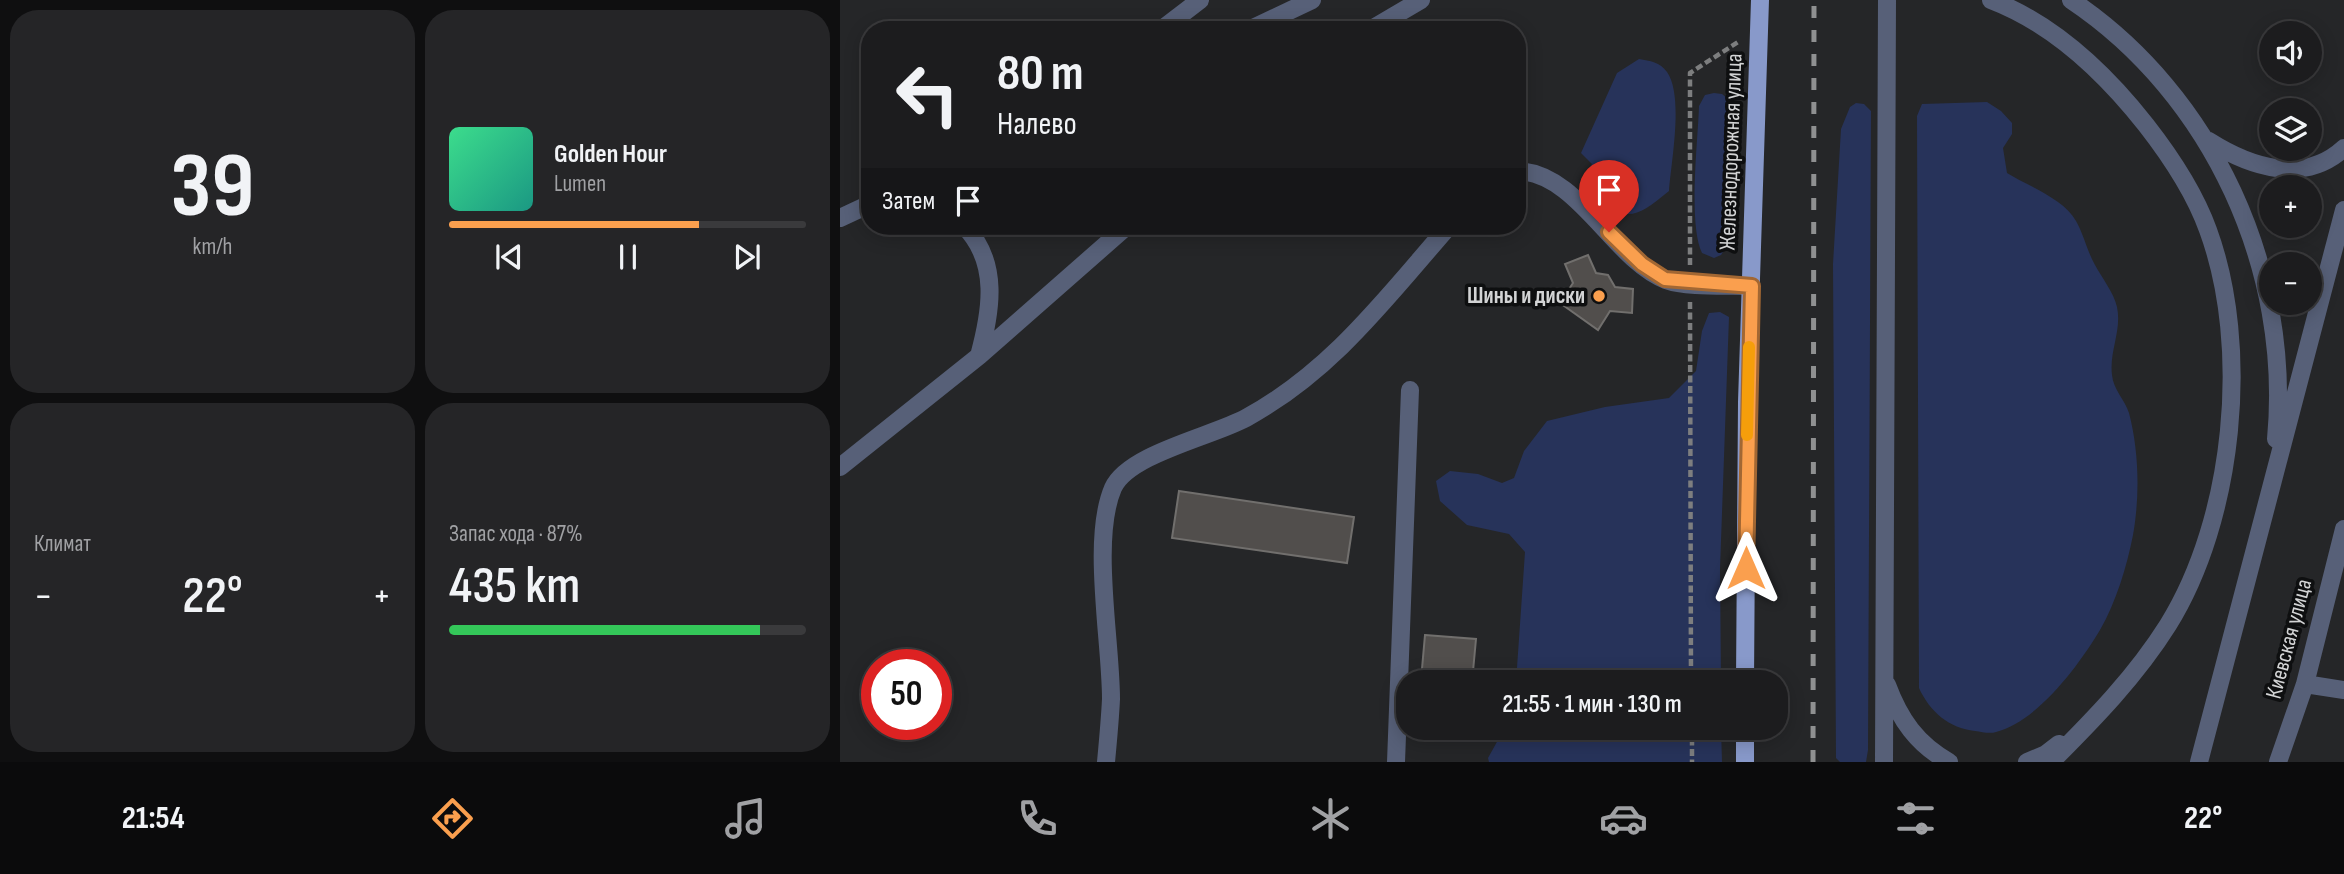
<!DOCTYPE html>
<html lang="ru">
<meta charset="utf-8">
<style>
:root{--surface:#1c1c1e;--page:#252527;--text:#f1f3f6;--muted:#a0a1a4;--line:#3a3a3c;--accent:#fa9f4e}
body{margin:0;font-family:"Sofia Sans Condensed",sans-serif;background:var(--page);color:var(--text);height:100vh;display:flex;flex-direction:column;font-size:26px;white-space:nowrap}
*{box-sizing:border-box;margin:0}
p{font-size:23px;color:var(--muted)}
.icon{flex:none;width:38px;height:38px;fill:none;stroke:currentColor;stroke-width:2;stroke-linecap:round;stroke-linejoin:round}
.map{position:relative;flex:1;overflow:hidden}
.panel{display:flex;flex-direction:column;gap:10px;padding:10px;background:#0f0f10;width:840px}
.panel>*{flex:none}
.top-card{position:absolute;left:21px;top:21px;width:665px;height:214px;border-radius:28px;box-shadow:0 4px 18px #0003,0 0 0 2px var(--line);background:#1c1c1e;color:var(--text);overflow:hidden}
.buttons{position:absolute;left:1419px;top:21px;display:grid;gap:14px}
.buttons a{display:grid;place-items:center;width:63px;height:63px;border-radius:50%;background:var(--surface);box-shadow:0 4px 18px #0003,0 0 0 2px var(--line);font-size:35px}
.speed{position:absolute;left:21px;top:649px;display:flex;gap:14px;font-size:35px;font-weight:700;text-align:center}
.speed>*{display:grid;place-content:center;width:91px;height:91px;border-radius:50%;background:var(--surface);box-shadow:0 4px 18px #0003,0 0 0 2px var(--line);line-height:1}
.speed .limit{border:10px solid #d22;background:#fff;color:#111}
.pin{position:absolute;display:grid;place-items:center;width:60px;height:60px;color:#fff;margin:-72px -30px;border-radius:50% 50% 50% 0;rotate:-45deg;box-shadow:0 0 7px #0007}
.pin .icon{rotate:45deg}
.me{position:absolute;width:77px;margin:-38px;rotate:0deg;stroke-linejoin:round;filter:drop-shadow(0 0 5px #0008)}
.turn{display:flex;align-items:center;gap:24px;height:147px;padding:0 21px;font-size:32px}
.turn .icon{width:91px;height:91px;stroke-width:2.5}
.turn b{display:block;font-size:49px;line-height:60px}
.then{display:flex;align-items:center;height:66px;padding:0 21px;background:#0003;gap:14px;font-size:26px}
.big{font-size:52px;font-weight:600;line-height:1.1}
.panel .card{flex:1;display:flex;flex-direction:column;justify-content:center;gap:10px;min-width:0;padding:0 24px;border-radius:28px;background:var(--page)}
.panel .dial{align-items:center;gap:0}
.dial b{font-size:91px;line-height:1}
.song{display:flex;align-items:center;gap:21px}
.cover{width:84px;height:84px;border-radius:10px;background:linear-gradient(135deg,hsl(150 70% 55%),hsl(170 70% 35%))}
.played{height:7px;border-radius:4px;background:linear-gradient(90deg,var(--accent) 70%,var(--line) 70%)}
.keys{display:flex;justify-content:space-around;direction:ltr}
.heat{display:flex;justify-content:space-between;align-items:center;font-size:38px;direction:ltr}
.charge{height:10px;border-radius:5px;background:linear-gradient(90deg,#34c759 87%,var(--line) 0)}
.panel .tiles{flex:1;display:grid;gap:10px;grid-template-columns:repeat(2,1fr)}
.trip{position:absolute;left:556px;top:670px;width:392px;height:70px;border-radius:28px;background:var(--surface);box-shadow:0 4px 18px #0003,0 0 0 2px var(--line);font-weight:600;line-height:70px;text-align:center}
.dock{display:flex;height:112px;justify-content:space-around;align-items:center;background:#0b0b0c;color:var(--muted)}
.dock .icon{width:49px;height:49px}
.dock .selected{color:var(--accent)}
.dock b{font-size:32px;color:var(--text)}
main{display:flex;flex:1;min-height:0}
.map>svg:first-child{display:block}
</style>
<main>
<section class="panel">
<div class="tiles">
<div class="card dial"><b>39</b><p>km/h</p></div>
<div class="card">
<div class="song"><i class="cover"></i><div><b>Golden Hour</b><p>Lumen</p></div></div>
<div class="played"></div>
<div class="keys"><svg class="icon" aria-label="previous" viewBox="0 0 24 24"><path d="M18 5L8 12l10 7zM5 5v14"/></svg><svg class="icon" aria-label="pause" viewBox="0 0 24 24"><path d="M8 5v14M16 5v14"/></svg><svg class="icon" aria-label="next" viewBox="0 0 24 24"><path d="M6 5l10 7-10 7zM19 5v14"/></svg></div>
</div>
<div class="card"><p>Климат</p>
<div class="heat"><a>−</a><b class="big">22°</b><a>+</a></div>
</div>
<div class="card"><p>Запас хода · 87%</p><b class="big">435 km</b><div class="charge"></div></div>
</div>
</section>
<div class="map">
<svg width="1504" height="762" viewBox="0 0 1504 762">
<rect width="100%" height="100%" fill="#252628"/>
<path fill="#27335a" d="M799,59C810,61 820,62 827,72C844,96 831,162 829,191C795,219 788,222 750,197L744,177L752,164L741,153L777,73Z
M874,93L882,94L888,99L885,249L881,255L874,258L862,253C848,224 858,141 859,106L865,95Z
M1147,102L1161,111L1172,123V134L1163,148L1167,173C1188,186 1224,199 1236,221C1244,235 1247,251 1255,265C1262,278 1274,293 1277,307C1282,331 1269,351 1272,375C1273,389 1285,400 1289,413C1299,451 1300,496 1293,535C1287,566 1276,602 1260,630C1239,665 1198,721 1156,732C1150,734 1142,732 1135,731C1109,728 1090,712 1079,688L1077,116L1082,104Z
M1016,103L1024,104L1031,111L1028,750L1026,762H1000L996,758L993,264L1001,129L1010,107Z
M880,312L889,317L880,569L881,682H676L685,552L669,534L627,525L600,501L596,481L610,471L638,474L662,483L674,478L684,451L707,421L765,407L829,398L856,371L862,331L869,313Z
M673,728H881L882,762H649L648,758L658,740Z"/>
<path fill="#514e4c" stroke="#716f6d" stroke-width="2" d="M748,255L756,273L768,275L775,287L793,289L792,313L770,311L758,330L720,303L733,283L725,264Z
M339,491L514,517L507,563L332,538Z
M585,635L636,639L632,682L581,680Z"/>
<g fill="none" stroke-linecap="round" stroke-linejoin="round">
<path stroke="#7d7e7f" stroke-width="4.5" stroke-dasharray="7 3.5" stroke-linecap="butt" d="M850,265V73L898,42
M850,302L851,682
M852,728V762"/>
<path stroke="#576078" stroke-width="18" d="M1151,0C1214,24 1265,73 1306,125C1331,157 1354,191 1368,230C1411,347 1394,519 1328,625C1296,676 1254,719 1211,762
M1231,0C1373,95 1452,270 1436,439
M321,30L360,0
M409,30L472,0
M530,30L581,0
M1369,141C1410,167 1464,185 1504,148
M677,171C738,172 774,260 826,280C848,288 887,285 911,286
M0,218L30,204
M124,226C160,262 151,312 139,356
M0,467L139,356L287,226
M1465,684L1504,690
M1047,685C1060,720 1077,744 1109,762
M266,762C268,741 270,720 271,699C271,641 251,539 273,488C288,454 373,436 406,418C492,371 546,298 609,226
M556,762L570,390
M1044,762L1047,0
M1187,762L1206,754L1219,744
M1359,762L1504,210
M1438,762L1465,684L1504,529"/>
<path stroke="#8899ca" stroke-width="18" d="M905,682L907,402L920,0
M905,762V728"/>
<path stroke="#8f9091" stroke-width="5" stroke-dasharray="12 12" stroke-linecap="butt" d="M973,762L974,0"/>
</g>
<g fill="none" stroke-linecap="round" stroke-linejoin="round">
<g stroke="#a26733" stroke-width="18">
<path id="route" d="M769,232L802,264L825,279L912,286L906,568"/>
</g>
<use href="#route" stroke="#fa9f4e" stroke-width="12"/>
<path stroke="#f59e0b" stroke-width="12" d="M907,435L909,347"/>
</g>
<circle fill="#fa9f4e" stroke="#0e0f10" stroke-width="2.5" cx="759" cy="296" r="7"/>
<g text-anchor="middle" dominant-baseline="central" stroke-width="7" stroke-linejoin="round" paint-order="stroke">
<g font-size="23" fill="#d3d4d5" stroke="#0e0f10">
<text transform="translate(891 152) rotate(-88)">Железнодорожная улица</text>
<text transform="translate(1449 639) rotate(-75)">Киевская улица</text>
</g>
<g font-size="23" font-weight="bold" fill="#d3d4d5" stroke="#0e0f10" text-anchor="end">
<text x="745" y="296">Шины и диски</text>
</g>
</g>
</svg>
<div class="buttons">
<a><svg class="icon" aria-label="sound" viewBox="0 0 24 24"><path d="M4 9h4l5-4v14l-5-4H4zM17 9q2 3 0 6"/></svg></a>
<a><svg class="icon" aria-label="layers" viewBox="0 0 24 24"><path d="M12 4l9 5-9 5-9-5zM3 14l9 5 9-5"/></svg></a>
<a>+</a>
<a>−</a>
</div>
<div class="speed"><div class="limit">50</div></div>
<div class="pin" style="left:769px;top:232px;background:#d93025"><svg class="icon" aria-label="arrive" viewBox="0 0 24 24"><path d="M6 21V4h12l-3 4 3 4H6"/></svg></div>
<svg class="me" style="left:906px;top:568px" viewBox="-20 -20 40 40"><path d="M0-17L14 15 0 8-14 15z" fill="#fa9f4e" stroke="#fff" stroke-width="4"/></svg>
<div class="trip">21:55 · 1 мин · 130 m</div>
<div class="top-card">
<div class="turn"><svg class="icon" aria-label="left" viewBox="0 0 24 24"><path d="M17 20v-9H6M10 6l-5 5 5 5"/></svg><div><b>80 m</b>Налево</div></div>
<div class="then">Затем<svg class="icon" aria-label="arrive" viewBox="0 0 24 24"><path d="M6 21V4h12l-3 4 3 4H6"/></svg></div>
</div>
</div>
</main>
<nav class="dock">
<b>21:54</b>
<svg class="icon selected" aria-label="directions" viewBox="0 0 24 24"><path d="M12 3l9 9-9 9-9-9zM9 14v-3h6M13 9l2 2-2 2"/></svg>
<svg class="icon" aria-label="music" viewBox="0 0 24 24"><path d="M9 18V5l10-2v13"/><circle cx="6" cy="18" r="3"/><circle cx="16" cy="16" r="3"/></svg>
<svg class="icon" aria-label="phone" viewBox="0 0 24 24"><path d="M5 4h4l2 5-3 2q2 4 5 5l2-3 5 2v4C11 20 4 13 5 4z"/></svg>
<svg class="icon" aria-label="climate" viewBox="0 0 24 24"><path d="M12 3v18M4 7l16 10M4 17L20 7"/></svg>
<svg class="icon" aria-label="car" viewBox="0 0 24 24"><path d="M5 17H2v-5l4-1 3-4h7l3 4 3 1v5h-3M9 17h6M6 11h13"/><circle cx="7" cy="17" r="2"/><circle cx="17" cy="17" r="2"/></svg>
<svg class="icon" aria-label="filters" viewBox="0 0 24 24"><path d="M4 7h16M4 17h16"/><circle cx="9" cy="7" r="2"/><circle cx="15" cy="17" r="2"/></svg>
<b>22°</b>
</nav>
